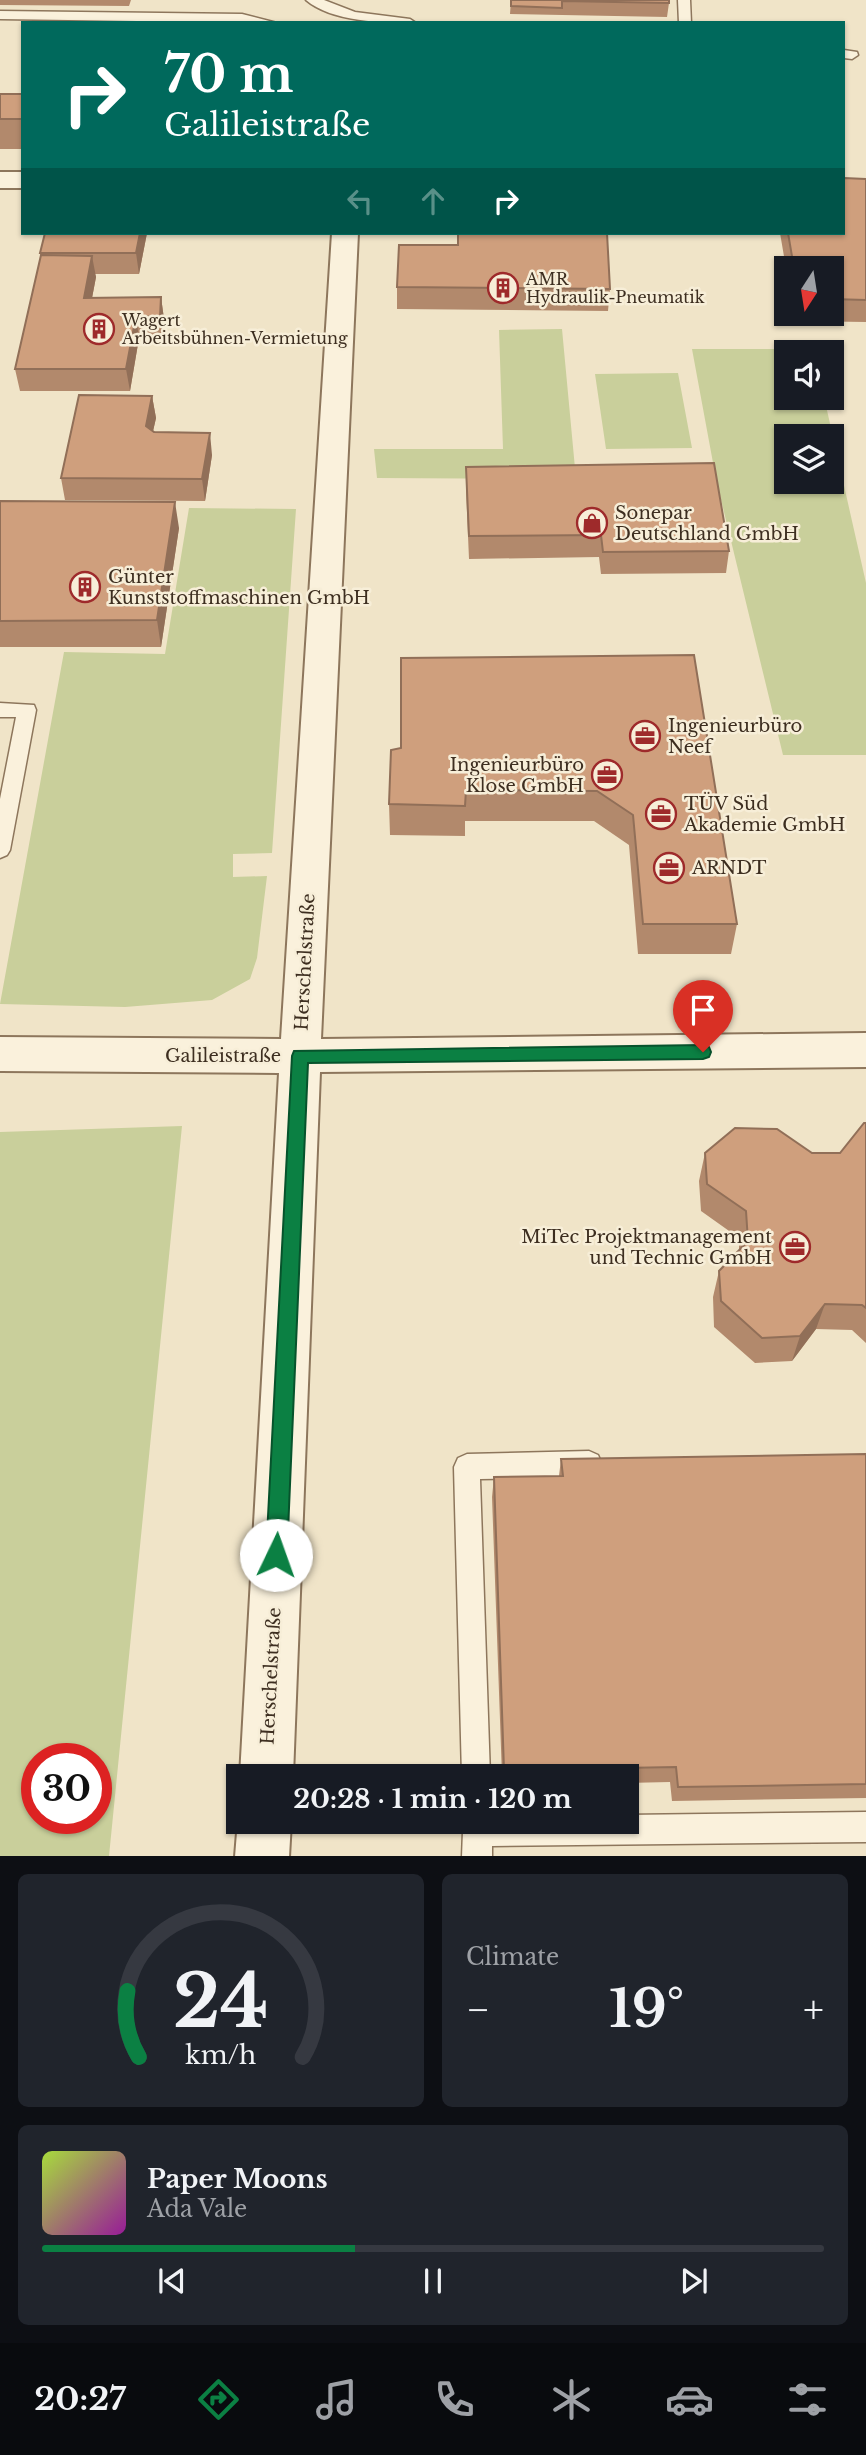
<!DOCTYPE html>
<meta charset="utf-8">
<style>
:root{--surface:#171b24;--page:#20242c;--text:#f1f3f6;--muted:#9ea1a6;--line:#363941;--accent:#0b8043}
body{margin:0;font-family:"Libre Baskerville",serif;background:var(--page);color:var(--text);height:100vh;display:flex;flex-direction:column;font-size:26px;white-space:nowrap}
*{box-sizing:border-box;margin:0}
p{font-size:23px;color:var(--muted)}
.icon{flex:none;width:38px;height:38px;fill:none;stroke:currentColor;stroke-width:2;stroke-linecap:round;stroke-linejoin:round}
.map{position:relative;height:1856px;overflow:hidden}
.sheet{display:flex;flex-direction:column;gap:18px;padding:18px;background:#0d0f14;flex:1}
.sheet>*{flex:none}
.banner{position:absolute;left:21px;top:21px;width:824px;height:214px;border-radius:0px;box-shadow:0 2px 5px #0004;background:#00695c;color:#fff;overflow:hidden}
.needle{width:46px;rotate:192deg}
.fabs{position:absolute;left:774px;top:256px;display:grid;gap:14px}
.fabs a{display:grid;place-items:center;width:70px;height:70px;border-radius:0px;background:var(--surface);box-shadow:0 2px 5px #0004;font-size:35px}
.speed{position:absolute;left:21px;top:1743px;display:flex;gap:14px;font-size:35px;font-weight:700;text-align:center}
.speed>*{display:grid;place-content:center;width:91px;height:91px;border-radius:50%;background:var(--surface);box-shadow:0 2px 5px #0004;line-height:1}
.speed .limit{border:10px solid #d22;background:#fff;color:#111}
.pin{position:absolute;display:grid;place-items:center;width:60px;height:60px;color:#fff;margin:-72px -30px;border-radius:50% 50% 50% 0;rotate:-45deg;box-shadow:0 0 7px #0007}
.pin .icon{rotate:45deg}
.me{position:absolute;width:77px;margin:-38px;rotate:3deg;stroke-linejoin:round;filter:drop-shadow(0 0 5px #0008)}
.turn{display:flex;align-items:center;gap:24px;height:147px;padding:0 28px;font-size:32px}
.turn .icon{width:91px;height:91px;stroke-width:2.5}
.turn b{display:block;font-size:49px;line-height:60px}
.lanes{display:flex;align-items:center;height:66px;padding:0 28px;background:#0003;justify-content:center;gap:35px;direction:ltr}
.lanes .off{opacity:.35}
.big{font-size:52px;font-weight:700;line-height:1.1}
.sheet .tile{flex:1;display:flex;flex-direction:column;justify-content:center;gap:10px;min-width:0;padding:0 24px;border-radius:10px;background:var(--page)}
.sheet .dial{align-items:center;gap:0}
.dial svg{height:182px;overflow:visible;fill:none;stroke:var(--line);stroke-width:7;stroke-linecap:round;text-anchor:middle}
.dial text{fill:var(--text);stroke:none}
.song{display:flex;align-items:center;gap:21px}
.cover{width:84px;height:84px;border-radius:10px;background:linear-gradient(135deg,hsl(80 70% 55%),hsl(300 70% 35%))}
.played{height:7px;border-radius:4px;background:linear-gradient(90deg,var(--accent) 40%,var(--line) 40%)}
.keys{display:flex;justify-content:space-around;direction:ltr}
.heat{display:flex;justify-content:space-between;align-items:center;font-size:38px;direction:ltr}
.sheet .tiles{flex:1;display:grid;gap:18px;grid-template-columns:1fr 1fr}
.tile:last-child{grid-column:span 2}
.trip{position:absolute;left:226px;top:1764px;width:413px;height:70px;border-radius:0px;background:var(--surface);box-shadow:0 2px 5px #0004;font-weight:700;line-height:70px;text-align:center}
.dock{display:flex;height:112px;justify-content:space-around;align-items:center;background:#090b0e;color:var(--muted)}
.dock .icon{width:49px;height:49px}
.dock .current{color:var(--accent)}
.dock b{font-size:32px;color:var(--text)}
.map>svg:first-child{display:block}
</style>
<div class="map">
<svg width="866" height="1857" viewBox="0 0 866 1857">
<rect width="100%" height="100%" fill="#f0e4c8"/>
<path fill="#c9cf9b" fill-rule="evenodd" d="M562,329L576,479L377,478L374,449H503L499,330Z
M692,349H814V352H786V397H824L866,583V755H783L716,479ZM786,436H831V481H786Z
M678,373L692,448L606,449L595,374Z
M189,508L296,509L272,853L233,854V877L267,876L257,958L250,979L212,1000L125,1007L0,1004L64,652L165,654Z
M182,1126L109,1856H0V1132ZM37,1759H96V1818H37Z"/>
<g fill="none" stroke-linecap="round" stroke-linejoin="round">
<g stroke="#8d765c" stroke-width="3">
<path id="service" d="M306,0H324L355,12L410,19L416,23C383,23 332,22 306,0Z
M678,0H690L691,23H679Z
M0,11L242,14L277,23L0,19Z
M844,50L857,52L858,55L852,59L844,58Z
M0,703L34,705L36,710L10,850L7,855L0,858V799L16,717H0Z
M589,1451L598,1455L602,1464L598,1473L589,1477L480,1479L490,1776H462L454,1467L458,1458L467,1454Z
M866,1812V1842L492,1846V1857H462L463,1831L467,1822H626V1815Z"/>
</g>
<g stroke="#8d765c" stroke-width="4">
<path id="minor" d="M0,172H23V188H0Z
M332,233H358L321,1039L866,1033V1067L320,1072L293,1776H240L279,1073L0,1071V1037L281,1039Z
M238,1820L291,1822L289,1857H235Z"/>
</g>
<use href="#service" fill="#faf1dc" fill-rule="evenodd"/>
<use href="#minor" fill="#faf1dc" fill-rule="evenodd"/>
</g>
<path fill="#b2896c" d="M0,0H131L129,6L0,5Z
M511,0L669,3L667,17L510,14Z
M0,94H23V149H0Z
M866,179V322L796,321L795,313H831V268H786L780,233H844Z
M147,233L139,274H95L96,277L92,298L161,297L164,319L163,338H139L130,391H20L15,369L41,256L40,253Z
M397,287L610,289L608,311L397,309Z
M152,396L156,418L153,431L212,455L205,501L65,500L61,478Z
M466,467L729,551L726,573L601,574L599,557L469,559L466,489Z
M0,501L179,528L161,647H0Z
M694,655L737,924L731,954H638L629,845L594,821H465V836L390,835L389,804L401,748Z
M866,1123V1343L852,1330L816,1329L792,1361L755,1363L714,1327L713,1297L719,1271L739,1250V1238L701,1211L699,1181L705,1153H840Z
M866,1454V1798L672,1801L670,1782L626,1783V1776H502L492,1497L494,1477L559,1476L561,1459Z"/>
<path fill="#916f58" d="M140,233H147L139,274L136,253Z
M92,256L96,277L88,319L84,298Z
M161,297L164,319L163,338L160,317Z
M136,316L139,338L130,391L126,369Z
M152,396L156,418L149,449L146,426Z
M210,433L212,455L205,501L202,479Z
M175,502L179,528L161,647L157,620Z
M825,1304L816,1329L792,1361L800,1336Z"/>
<path fill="#cf9f7d" stroke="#916f58" stroke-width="2" d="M511,0H562V8L511,6Z
M562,0H669V3L562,1Z
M0,94H23V119H0Z
M844,178L866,179V300L831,299V268H794L788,233H844Z
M45,233H140L136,253H40Z
M458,233H607L610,289L397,287L399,245H458Z
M41,255L92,256L84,298L161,297L160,317L136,316L126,369H15Z
M79,395L152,396L146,426L154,432L210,433L202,479L61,478Z
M714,463L729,551L603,552L601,535L469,536L466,467Z
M0,501L175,502L157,620L0,621Z
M694,655L737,924H643L633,815L597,791L466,790L465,806L389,804L391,750L401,748V658Z
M864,1123H866V1308L862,1305L825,1304L800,1336L762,1338L721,1301L719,1271L748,1241L746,1211L707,1184L705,1153L735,1128L777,1129L812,1153H840Z
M866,1454V1784L678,1787L676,1767L504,1770L494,1477L563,1476L561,1459Z"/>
<path fill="#0b8043" stroke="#07532c" stroke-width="2" d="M703,1045L709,1047L711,1052L709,1057L703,1059L308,1063L287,1555L284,1562L276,1565L269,1562L266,1555L292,1056L294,1051Z"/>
<defs>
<g id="building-ring" transform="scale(1.575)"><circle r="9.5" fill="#f7eed8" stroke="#9e2a2b" stroke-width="1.5"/><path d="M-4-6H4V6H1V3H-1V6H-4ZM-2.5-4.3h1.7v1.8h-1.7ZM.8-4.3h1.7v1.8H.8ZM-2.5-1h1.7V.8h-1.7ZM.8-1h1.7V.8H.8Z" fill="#9e2a2b"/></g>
<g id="shop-ring" transform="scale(1.575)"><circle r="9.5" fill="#f7eed8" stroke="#9e2a2b" stroke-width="1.5"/><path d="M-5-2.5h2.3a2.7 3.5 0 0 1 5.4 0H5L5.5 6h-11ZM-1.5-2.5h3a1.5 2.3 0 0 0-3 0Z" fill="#9e2a2b"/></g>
<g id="office-ring" transform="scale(1.575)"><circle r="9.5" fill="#f7eed8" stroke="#9e2a2b" stroke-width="1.5"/><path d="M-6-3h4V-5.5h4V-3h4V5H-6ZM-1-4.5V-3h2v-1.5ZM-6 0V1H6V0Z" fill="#9e2a2b"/></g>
</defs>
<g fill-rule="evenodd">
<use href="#building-ring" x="503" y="288"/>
<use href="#building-ring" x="99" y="329"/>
<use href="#shop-ring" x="592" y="523"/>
<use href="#building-ring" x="85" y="587"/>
<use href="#office-ring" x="645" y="736"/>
<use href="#office-ring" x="607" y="775"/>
<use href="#office-ring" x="661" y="814"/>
<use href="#office-ring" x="669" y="868"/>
<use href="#office-ring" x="795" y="1247"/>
</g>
<g text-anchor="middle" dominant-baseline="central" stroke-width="5" stroke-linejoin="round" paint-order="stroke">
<g font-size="16" fill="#3d2e20" stroke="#f7eed8" text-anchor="start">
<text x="526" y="279">AMR<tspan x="526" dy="18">Hydraulik-Pneumatik</tspan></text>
<text x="122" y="320">Wagert<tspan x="122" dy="18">Arbeitsbühnen-Vermietung</tspan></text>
</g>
<g font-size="18" fill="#3d2e20" stroke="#f7eed8" text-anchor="start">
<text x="615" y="513">Sonepar<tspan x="615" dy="21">Deutschland GmbH</tspan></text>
<text x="108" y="577">Günter<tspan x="108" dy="21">Kunststoffmaschinen GmbH</tspan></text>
<text x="668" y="726">Ingenieurbüro<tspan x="668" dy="21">Neef</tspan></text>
<text x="584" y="765" text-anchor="end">Ingenieurbüro<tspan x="584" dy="21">Klose GmbH</tspan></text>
<text x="684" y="804">TÜV Süd<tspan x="684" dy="21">Akademie GmbH</tspan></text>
<text x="692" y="868">ARNDT</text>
<text x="772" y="1237" text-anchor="end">MiTec Projektmanagement<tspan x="772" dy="21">und Technic GmbH</tspan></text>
</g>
<g font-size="18" fill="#3d2e20" stroke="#f7eed8">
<text transform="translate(305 962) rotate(-87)">Herschelstraße</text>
<text x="223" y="1056">Galileistraße</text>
<text transform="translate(271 1676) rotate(-87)">Herschelstraße</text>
</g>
</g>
</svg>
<div class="fabs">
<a><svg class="needle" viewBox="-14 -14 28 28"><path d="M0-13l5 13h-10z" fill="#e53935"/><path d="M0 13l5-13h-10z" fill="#9ea1a6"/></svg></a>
<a><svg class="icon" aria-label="sound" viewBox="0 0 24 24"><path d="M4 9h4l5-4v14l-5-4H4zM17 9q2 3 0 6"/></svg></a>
<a><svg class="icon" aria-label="layers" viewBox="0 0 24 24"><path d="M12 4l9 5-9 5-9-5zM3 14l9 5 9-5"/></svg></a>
</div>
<div class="speed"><div class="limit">30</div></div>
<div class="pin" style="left:703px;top:1052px;background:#d93025"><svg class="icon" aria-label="arrive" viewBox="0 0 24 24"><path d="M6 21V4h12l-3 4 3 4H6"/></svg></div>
<svg class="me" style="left:276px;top:1555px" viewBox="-20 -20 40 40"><circle r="19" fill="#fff"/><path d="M0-13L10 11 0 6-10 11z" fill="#0b8043"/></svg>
<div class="trip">20:28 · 1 min · 120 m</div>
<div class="banner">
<div class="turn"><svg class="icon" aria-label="right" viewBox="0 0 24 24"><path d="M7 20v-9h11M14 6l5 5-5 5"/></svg><div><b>70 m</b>Galileistraße</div></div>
<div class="lanes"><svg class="icon off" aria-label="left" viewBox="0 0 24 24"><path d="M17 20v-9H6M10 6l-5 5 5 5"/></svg><svg class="icon off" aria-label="ahead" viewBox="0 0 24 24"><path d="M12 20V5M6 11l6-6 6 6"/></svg><svg class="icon" aria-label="right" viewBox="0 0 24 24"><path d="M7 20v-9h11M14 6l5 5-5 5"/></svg></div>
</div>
</div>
<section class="sheet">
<div class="tiles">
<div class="tile dial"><svg viewBox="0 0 100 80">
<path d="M14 69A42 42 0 1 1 86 69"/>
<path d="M14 69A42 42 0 0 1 9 40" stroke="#0b8043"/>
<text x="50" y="56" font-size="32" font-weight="700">24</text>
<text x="50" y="72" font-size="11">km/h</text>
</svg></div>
<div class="tile"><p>Climate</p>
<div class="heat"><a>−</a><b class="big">19°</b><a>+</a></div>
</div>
<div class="tile">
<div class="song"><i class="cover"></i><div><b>Paper Moons</b><p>Ada Vale</p></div></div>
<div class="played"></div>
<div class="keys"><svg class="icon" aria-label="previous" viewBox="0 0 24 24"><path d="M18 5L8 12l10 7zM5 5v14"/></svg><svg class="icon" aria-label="pause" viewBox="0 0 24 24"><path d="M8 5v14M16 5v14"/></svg><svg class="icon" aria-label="next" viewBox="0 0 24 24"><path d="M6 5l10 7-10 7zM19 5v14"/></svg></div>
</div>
</div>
</section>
<nav class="dock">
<b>20:27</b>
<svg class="icon current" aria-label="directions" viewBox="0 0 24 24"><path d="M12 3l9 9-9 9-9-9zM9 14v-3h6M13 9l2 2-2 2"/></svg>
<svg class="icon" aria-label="music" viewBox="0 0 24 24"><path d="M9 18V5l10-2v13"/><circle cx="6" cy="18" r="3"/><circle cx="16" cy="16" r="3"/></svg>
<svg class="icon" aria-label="phone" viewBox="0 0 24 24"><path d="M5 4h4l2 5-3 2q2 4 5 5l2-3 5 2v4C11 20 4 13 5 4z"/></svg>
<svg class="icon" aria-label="climate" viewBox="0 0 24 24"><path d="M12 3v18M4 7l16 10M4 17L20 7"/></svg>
<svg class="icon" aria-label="car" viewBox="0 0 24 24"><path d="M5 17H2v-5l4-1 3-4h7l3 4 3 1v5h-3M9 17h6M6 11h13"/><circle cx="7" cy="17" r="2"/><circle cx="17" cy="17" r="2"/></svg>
<svg class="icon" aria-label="filters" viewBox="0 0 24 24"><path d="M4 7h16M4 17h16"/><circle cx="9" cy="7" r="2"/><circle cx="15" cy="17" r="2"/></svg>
</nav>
